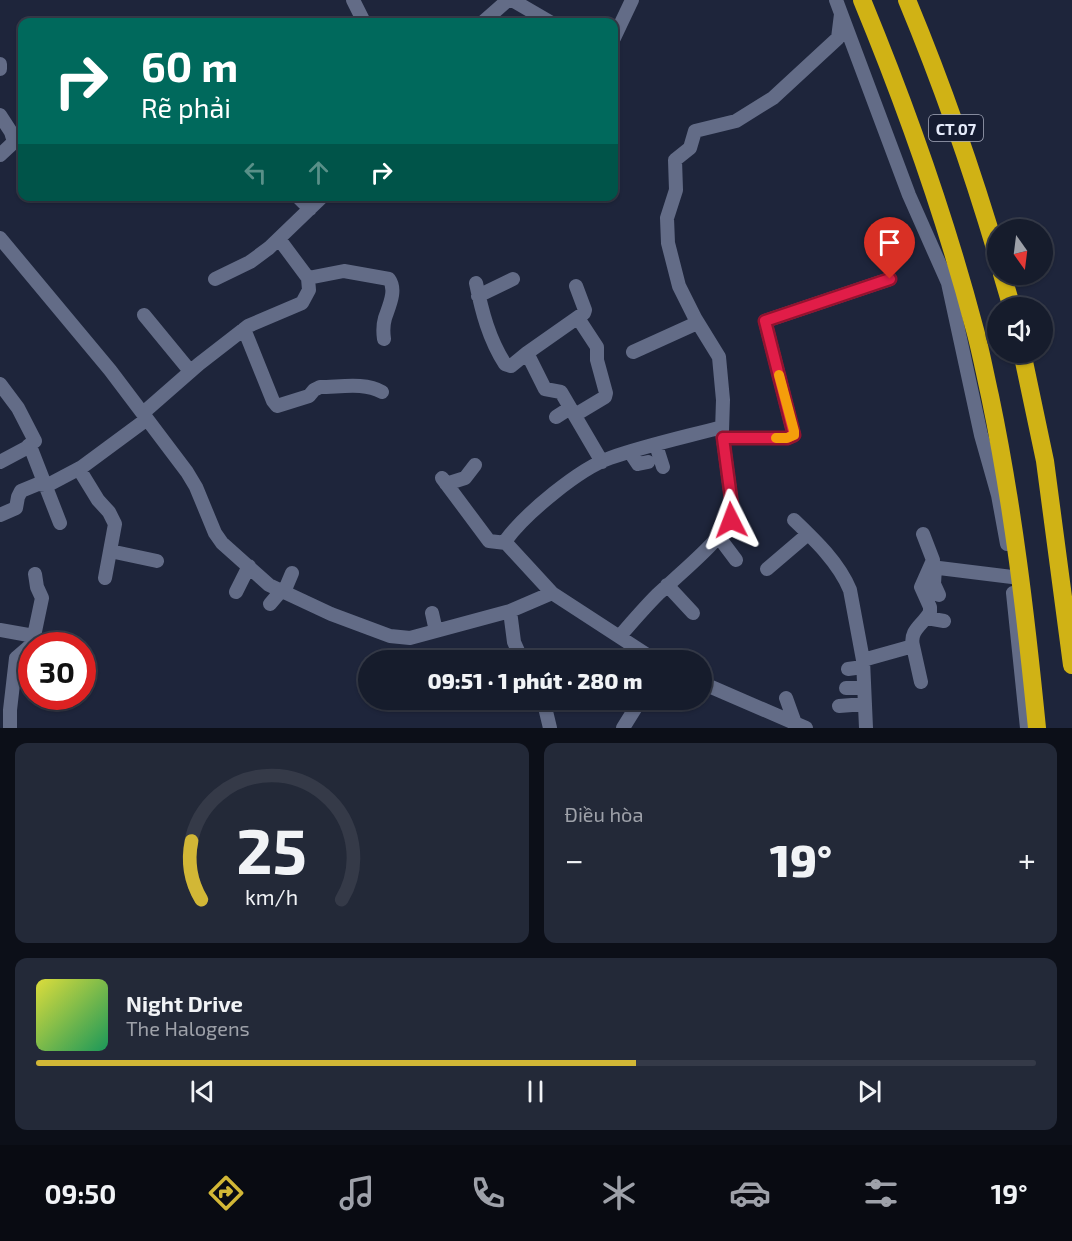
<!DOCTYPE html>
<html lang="vi">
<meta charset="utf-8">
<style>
:root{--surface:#161c2c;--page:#232938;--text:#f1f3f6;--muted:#9ea1a9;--line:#353a48;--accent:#d2b736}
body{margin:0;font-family:"Exo 2",sans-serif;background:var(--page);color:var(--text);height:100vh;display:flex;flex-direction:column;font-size:22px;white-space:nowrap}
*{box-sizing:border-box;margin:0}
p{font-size:20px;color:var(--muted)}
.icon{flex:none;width:33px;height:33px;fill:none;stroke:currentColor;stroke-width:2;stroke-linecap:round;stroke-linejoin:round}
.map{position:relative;height:728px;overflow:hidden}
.details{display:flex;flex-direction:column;gap:15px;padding:15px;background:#0c0f18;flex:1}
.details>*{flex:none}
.hud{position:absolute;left:18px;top:18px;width:600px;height:183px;border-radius:12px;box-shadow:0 2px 4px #0004,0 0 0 2px var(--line);background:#00695c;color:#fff;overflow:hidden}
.needle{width:39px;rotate:166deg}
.controls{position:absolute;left:987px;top:219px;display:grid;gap:12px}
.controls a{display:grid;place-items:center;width:66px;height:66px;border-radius:50%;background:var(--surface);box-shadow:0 2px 4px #0004,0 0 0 2px var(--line);font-size:30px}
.speed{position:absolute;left:18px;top:632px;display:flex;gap:12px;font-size:30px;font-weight:700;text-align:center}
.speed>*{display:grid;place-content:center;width:78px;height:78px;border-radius:50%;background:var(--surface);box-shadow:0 2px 4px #0004,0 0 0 2px var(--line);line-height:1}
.speed .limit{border:9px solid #d22;background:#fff;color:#111}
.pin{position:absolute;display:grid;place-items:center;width:51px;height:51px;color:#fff;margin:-62px -26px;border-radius:50% 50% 50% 0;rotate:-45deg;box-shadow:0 0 6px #0007}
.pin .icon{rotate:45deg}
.me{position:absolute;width:66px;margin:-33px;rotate:357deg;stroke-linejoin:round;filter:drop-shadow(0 0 4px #0008)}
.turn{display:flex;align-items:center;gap:21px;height:126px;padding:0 24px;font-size:27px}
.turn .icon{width:78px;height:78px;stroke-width:2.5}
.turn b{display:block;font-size:42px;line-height:51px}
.lanes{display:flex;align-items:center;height:57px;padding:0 24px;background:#0003;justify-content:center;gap:30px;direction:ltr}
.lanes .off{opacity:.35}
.big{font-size:45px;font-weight:800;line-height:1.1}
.details .tile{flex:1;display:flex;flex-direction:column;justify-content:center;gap:9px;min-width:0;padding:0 21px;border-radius:12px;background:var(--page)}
.details .dial{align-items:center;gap:0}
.dial svg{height:156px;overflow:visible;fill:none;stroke:var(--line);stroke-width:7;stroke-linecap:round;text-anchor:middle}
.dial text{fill:var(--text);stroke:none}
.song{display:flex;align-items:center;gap:18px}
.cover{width:72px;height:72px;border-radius:9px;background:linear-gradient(135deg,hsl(60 70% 55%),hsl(150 70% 35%))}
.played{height:6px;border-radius:3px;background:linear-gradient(90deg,var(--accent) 60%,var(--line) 60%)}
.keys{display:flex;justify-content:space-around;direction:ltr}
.heat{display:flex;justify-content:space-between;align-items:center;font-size:33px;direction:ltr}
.details .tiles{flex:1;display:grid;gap:15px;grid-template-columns:1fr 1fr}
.tile:last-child{grid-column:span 2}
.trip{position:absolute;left:358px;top:650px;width:354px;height:60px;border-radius:30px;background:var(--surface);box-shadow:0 2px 4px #0004,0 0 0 2px var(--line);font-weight:800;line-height:60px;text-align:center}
.dock{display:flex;height:96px;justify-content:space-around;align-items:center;background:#090b12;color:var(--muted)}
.dock .icon{width:42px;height:42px}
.dock .on{color:var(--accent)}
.dock b{font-size:27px;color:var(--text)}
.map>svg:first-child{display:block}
</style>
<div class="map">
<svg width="1072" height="728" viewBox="0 0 1072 728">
<rect width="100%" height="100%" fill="#1e253b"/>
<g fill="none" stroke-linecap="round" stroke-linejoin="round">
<path stroke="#636c87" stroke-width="14" d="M353,0L364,22
M512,0L550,22
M836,0L909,195L948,283L981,435L998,495L1007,544
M483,22L508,0
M614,38L632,0
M0,64V69
M0,115L11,132L14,142L0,155
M297,196L310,209
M0,238L110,370L187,472L196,487L215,533L222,543L269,585L331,614L390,636L410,638L510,611L552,593L655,660
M308,278L344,271L389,279C397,290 389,306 385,318C383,325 383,332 384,339
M215,279L250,262L269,248L323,196
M476,283C482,312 489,339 505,364L511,366L527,353L545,389L561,392L602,462
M478,296L513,279
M144,315L190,371
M244,329L273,401L277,406L309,396L314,390L320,387C340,387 365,382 382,392
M633,352L697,323
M527,353L584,313L585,310L576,286
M0,384L18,408L35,441L28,446
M143,413L199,364L248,326L302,303L309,290L308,278L279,239
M575,415L605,397L606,393L597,360V347L578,318
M556,417L570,408
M723,438H787L794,435L765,321L890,279
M656,445L663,467
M630,452L638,464L648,462
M0,462L30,446L60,523
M79,469L98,500L109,512L115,524L105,578
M442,478L489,541L506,543
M446,484L465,478L475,465
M0,515L16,508L18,497L21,491L38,484L48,485L82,467L147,419
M794,520C815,540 839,563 850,590L863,660
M718,536L736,560
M110,551L157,561
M931,567L1012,577
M935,567L934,584L939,595
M767,569L808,534
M667,585L693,613
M236,592L249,566
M284,592L292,573
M552,593L506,543V540C526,513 579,469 610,458C647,445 685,437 722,427
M1013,593L1027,728
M270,604L281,591
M510,611L514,642L522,660
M432,613L436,631
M927,618L944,621
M0,630L34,636
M620,636C632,622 644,608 658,594C676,577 728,535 733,513L722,431L723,400L719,357L695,318L679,286L668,243L667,218L676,190L675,160L690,148L695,131L736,121L773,98L838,38L841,14
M913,646L921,682
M848,669L863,667
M702,683L806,728
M846,688H864
M786,698L795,723
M543,699L550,728
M839,706L865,704
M10,728V710L16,658L31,645L34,636L42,598L37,587L35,574
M623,728L641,699
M866,728L863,660L913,646C909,630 923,625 930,612V607L921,587L933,560L923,534"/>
<path stroke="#d0b215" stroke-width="18" d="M862,0C907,109 945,216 975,330C981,352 985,374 990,396C1013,506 1026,617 1037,728
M907,0C942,84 972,170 998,258
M1002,274L1012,308
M1022,352L1045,461L1072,665"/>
</g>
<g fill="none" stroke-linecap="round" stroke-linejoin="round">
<g stroke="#92132f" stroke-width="15">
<path id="route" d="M731,520L733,513L723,438H787L794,435L765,321L890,279"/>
</g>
<use href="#route" stroke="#e11d48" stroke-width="10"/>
<path stroke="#f59e0b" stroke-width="10" d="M776,438H787L794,435V431L779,375"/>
</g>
<g text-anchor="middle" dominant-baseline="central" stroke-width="6" stroke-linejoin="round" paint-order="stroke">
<rect fill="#151b31" stroke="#a6abbd" stroke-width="1.5" x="929" y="115" width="54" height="26" rx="4.5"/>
<g font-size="16" font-weight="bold" fill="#e4e9f9">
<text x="956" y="128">CT.07</text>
</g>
</g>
</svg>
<div class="controls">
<a><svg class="needle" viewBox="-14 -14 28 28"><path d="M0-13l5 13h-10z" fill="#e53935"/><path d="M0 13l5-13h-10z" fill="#9ea1a9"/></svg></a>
<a><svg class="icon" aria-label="sound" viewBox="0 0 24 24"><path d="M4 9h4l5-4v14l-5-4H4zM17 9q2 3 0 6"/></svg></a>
</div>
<div class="speed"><div class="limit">30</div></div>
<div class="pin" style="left:890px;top:279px;background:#d93025"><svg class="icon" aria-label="arrive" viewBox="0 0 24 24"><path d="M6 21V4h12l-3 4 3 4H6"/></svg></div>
<svg class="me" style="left:731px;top:520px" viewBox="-20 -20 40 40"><path d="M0-17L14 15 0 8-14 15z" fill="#e11d48" stroke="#fff" stroke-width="4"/></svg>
<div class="trip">09:51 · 1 phút · 280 m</div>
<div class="hud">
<div class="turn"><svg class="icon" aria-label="right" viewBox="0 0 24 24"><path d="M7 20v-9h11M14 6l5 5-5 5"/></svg><div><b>60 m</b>Rẽ phải</div></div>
<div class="lanes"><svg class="icon off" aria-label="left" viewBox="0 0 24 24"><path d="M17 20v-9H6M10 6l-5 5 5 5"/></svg><svg class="icon off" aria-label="ahead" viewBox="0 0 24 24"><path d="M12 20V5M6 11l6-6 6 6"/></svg><svg class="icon" aria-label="right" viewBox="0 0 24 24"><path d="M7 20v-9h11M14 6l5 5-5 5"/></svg></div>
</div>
</div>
<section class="details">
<div class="tiles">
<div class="tile dial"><svg viewBox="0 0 100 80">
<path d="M14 69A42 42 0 1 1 86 69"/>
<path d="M14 69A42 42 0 0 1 9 39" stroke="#d2b736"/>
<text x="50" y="56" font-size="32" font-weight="700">25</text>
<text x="50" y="72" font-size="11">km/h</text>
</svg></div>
<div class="tile"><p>Điều hòa</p>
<div class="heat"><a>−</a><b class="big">19°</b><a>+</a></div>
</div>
<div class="tile">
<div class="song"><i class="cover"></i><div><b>Night Drive</b><p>The Halogens</p></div></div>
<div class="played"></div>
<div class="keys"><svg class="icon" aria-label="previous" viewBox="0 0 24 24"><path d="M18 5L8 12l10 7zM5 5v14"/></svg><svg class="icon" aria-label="pause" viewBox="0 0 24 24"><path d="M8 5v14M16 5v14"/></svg><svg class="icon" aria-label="next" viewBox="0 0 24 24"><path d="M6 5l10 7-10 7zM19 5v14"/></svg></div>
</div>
</div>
</section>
<nav class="dock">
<b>09:50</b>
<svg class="icon on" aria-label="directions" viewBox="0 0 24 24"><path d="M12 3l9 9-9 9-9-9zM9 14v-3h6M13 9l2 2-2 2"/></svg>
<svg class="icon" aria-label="music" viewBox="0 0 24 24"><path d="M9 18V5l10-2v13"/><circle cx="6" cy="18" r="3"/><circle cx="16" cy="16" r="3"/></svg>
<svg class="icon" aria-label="phone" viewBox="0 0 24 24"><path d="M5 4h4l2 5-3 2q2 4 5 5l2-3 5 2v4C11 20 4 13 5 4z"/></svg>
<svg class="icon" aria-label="climate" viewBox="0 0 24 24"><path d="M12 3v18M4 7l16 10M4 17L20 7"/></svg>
<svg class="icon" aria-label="car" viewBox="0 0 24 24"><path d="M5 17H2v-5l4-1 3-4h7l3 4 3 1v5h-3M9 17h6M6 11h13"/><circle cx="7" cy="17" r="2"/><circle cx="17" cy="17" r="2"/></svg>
<svg class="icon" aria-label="filters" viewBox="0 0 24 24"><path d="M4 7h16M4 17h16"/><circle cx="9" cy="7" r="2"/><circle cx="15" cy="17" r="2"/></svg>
<b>19°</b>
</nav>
